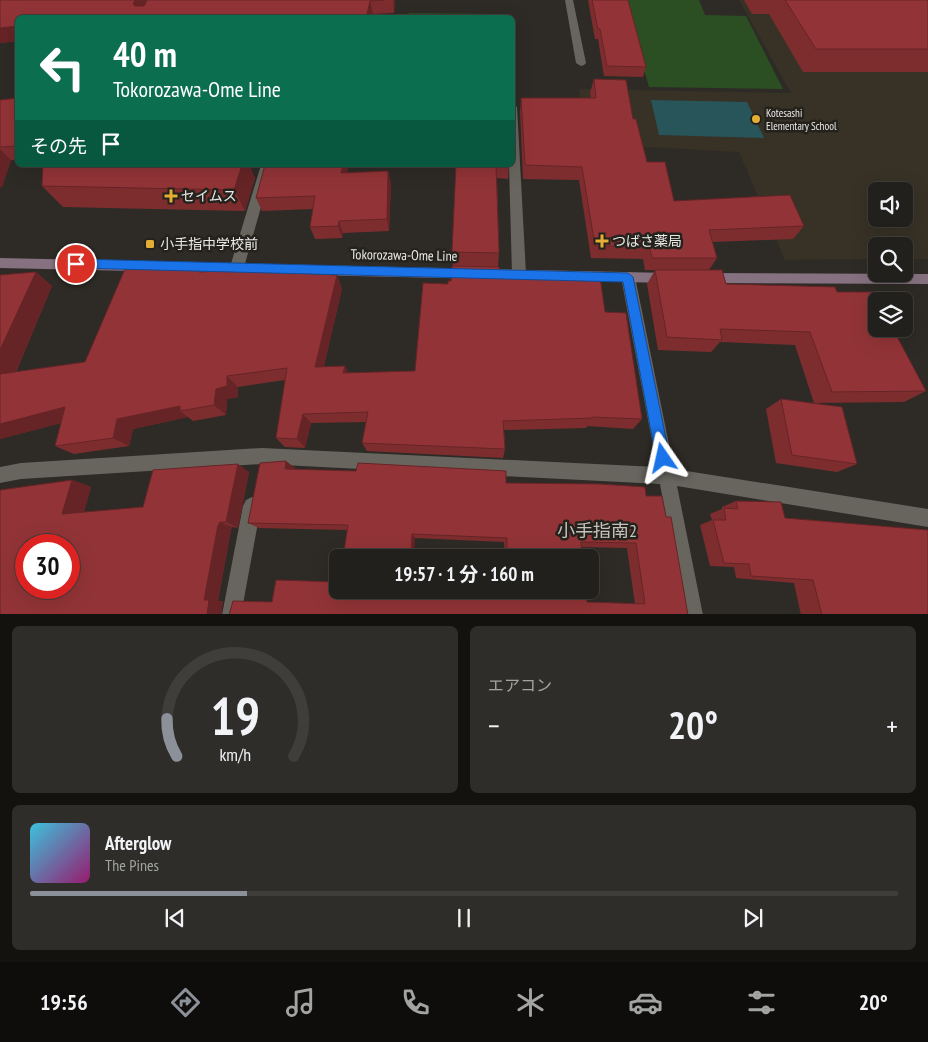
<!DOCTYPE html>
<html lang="ja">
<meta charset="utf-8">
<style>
:root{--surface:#22201c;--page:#2e2d29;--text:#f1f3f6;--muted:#a2a3a3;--line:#3f3e3b;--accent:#8c9099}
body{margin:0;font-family:"PT Sans Narrow","Noto Sans JP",sans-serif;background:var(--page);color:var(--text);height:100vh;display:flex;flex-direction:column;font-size:19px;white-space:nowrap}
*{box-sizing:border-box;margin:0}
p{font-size:16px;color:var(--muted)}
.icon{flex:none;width:28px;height:28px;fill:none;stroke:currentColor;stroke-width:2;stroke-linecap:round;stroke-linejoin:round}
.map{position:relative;height:614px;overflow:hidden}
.side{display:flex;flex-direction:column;gap:12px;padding:12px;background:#13120f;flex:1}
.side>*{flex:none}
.hud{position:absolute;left:15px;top:15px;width:500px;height:152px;border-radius:8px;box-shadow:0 5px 20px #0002,0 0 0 1px var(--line);background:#0b6e4f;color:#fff;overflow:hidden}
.fabs{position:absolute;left:868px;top:182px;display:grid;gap:10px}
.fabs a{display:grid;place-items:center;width:45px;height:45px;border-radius:8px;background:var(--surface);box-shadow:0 5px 20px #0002,0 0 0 1px var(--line);font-size:25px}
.speed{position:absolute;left:15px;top:534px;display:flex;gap:10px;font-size:25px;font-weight:700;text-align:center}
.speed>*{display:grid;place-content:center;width:65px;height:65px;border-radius:50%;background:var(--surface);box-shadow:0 5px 20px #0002,0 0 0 1px var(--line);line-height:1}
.speed .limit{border:8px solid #d22;background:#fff;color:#111}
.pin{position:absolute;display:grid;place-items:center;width:42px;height:42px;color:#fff;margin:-21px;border:2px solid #fff;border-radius:50%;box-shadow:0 1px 5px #0007}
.me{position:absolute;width:55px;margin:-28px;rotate:349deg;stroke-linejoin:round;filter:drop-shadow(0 0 4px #0008)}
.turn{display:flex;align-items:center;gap:18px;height:105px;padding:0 15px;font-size:22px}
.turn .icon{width:65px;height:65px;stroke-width:2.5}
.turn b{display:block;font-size:35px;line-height:42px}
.then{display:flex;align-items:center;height:48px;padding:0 15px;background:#0003;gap:10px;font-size:19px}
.big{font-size:38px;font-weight:700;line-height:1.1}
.side .tile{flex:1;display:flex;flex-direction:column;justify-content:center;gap:8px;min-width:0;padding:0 18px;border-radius:8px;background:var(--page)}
.side .dial{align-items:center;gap:0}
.dial svg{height:130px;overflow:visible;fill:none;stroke:var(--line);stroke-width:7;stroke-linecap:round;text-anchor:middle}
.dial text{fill:var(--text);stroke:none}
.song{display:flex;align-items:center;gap:15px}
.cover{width:60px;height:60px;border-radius:8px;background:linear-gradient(135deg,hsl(190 70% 55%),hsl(320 70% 35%))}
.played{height:5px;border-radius:2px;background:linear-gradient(90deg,var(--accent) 25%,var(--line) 25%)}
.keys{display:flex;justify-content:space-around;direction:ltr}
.heat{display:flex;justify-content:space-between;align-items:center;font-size:28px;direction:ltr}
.side .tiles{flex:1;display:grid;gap:12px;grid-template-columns:1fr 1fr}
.tile:last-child{grid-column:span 2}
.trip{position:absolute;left:329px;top:549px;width:270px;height:50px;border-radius:8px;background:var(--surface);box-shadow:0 5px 20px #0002,0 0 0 1px var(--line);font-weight:700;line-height:50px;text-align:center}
.menu{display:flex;height:80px;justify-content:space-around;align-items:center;background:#0e0d0b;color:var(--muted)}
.menu .icon{width:35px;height:35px}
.menu .selected{color:var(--accent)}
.menu b{font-size:22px;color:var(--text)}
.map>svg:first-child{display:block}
</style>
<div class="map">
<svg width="928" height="615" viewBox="0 0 928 615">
<rect width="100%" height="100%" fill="#2e2b26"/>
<path fill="#373126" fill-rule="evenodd" d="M739,0H928V259H904V246H876V259L785,260L739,152L588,144L579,89L791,93ZM876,191H904V219H876Z"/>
<path fill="#2b4e22" d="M624,0H699L705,15L746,16L783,89L649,87Z
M409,13L504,14V17H408Z"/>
<path fill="#27555a" d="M651,100L747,102L764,138L659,135Z"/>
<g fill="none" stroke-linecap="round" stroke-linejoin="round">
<path fill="#68655f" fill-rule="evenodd" d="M565,0H573L586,63L584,65L581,66L576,63Z
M512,104L517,107L526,274L524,278L519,279L514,278L512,274L509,165H512Z
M261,165H273L244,267L242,271L237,272L232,271L230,267Z
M628,272L633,273L635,277L674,469L928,509V527L677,486L703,615H684L660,484L262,464L21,479L0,483V467L21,463L262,448L657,467L621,277L623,273Z
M252,497L258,500L261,506L241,615H222L243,506L246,500Z"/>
<path fill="#867180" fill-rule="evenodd" d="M0,258L669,273L674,274L676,278L674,282L669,283L0,268Z
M706,273L928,274V284L706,283L701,282L699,278L701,274Z"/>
</g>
<path fill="#7e2d2f" d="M0,0H395L394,13L373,14L18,18V41L0,43Z
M588,0H628L646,67L643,77L604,76L598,39H595Z
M744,0H928V72H803L769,14H752Z
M594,79L633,119L647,162L674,201L804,226L793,239L712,242L717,258L709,270L726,284L837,292L926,391L904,402L814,403L795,345L720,342L711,352L658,350L647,284L655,270H645L643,259L591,258L579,180L523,179L520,112L521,98H591L590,93Z
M18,98V160H11L2,187H0V100Z
M43,165H249L255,178L245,211L63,207L42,186Z
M348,165L347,173L388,171L391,184L389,231L343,233L342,238L315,239L310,227L313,209L262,211L256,198Z
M456,165H509L508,179L497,178L499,253L498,267L500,275L605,312L642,419L633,429L587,426L586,428L504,430L505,449L503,458L367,451L362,443L366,422L311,423L305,448L285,447L276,438L285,380L238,387V397L227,399L226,415L193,421L188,417L133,429L129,446L74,454L55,446L61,423L0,439V275L36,272L52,286L16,372L85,362L203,272L337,275L342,289L324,366L348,373L415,371L448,284L451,281L453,266L452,252Z
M781,399L857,464L837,472L776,463L766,409Z
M295,468V469L506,483L646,496L666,517L688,615L272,602L338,590L506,591V590H585L587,602L635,604L627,548L581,547L582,558H505L504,542L415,538L347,530L259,528L248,523Z
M249,472L238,528L232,527L231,530L218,601H223L221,615H0L72,480L91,487L84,512L143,507Z
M736,501L785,518L928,615H801L794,583L736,578L734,567L710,566L700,525L712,520L710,514L722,509V507Z"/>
<path fill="#662426" d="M135,0H149L140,17L133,4Z
M393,0H395L394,13Z
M370,1L373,14L372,18H366Z
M18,26V41L0,43V28Z
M0,149L11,160L2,187H0Z
M242,165H249L255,178L245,211L234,190Z
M343,165H348L345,187L341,173Z
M388,171L391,184L389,231L387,219Z
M339,221L343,233L342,238L338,226Z
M36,272L52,286L9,387L0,382V350Z
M337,275L342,289L321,378L315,367Z
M345,366L350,377L343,373Z
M227,376L238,387V397L227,399L226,415L214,405L216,389Z
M180,406V411L188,417L133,429L129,446L113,438L117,419Z
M65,407L84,417L0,439V424Z
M303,414L311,423L305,448L297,439Z
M286,461L295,468L294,476L285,469Z
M238,464L249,472L238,528L226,522Z
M72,480L91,487L82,520L62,514Z
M220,522L232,527L231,530L218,601H223L221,615H207L204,600L218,525Z
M412,534L415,538L414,558H411Z"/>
<path fill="#923437" stroke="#662426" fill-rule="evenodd" d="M0,0H135L133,4L135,6H144L147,0H384L370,1L366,18H18V26L0,28Z
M592,0H628L646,67L607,66L600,29H598Z
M785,0H928V49H816Z
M594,79L626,80L633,119H636L647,162H665L674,201L790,195L804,226L709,230L717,258H652L649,246H595L582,167L525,165L521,98H596Z
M18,98V146L0,147V100Z
M43,165H242L234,190L42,186Z
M265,165H343L341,173L388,171L387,219L339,221L338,226L310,227L315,196L256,198Z
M456,165H496L499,253L452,252Z
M452,266L499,267L500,275L600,277L605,312L626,313L642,419L592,417V418L503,421L505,449L362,443L368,412L303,414L297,439L276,438L287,368L227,376V386L216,389L214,405L180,411V406L117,419L113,438L55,446L65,407L0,424V374L85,362L125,269H200L199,272L249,270L337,275L315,367L345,366L343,373L415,371L423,283L448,284V281H451Z
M655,270H722L726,284L835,287L837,292H873L878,301H876V329H893L926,391L832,392L810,332L720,329L722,340L667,337Z
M36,272L0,350V275Z
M781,399L842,407L857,464L792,455Z
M286,461L285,469L356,471L358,463L506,471V483L599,484L645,487L646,496H662L666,517H671L688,615H229L233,601L272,602L276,580L338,582V590H430L509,591V590H585L587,602L645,604L636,543L581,542L582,558H507V538L412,534L411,558H343L348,525L248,523L260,463Z
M238,464L226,522H220L218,525L204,600H209L207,615H0V490L72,480L62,514L143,507L153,470ZM26,545H69V588H26Z
M736,501L781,502L785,518L928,530V615H822L813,580L751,576L749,564L724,563L713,520H726L724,508L738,509Z"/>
<path fill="#1a73e8" stroke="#114b97" d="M76,259L628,273L633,277L670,458L668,463L663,465L658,463L656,458L623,282L76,268L70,264Z"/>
<g fill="#e4ae35" stroke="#24221c" stroke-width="2">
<circle cx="756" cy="119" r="5"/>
<path d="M168.5 188.5h5v5h5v5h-5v5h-5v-5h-5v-5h5z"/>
<path d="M599.5 233.5h5v5h5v5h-5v5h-5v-5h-5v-5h5z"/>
<rect x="145" y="239" width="10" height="10" rx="2.5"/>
</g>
<g text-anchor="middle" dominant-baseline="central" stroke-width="5" stroke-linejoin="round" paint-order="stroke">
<g font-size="11" fill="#ebe9e6" stroke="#24221c" text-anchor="start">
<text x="766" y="113">Kotesashi<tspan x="766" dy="13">Elementary School</tspan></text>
</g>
<g font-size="14" fill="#ebe9e6" stroke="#24221c" text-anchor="start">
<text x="181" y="196">セイムス</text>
<text x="612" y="241">つばさ薬局</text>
<text x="160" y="244">小手指中学校前</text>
</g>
<g font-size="14" fill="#ebe9e6" stroke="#24221c">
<text transform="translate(404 255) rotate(1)">Tokorozawa-Ome Line</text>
</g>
<g font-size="18" fill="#c5c2bb" stroke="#24221c">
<text x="597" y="530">小手指南2</text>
</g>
</g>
</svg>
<div class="fabs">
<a><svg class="icon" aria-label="sound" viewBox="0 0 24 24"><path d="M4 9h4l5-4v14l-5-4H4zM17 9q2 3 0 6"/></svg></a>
<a><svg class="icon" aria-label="search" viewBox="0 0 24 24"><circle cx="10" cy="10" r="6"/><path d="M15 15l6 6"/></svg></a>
<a><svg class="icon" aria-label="layers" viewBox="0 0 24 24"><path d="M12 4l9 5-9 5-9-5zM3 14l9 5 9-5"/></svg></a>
</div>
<div class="speed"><div class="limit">30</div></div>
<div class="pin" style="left:76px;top:264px;background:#d93025"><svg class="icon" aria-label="arrive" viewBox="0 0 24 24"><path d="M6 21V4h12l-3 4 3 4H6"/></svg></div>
<svg class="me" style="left:663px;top:458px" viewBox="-20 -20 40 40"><path d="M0-17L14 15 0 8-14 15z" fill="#1a73e8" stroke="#fff" stroke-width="4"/></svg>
<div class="trip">19:57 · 1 分 · 160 m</div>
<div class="hud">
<div class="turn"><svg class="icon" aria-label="left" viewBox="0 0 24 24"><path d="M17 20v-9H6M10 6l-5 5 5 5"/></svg><div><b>40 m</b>Tokorozawa-Ome Line</div></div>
<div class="then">その先<svg class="icon" aria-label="arrive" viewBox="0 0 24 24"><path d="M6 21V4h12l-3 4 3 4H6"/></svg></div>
</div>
</div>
<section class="side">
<div class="tiles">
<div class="tile dial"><svg viewBox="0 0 100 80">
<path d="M14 69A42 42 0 1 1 86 69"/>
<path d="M14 69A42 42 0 0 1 8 46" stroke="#8c9099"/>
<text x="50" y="56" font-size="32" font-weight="700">19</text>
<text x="50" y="72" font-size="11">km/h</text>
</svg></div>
<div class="tile"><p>エアコン</p>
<div class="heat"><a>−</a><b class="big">20°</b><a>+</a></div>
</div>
<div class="tile">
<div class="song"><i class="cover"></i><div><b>Afterglow</b><p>The Pines</p></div></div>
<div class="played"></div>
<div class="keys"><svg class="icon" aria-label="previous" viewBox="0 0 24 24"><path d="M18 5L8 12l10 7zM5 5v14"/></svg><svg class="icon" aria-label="pause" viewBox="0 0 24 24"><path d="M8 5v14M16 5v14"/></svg><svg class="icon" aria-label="next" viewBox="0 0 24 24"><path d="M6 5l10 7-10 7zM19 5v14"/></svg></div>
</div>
</div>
</section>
<nav class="menu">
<b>19:56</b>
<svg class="icon selected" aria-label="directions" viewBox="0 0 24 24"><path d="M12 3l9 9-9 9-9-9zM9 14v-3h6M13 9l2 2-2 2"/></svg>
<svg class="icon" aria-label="music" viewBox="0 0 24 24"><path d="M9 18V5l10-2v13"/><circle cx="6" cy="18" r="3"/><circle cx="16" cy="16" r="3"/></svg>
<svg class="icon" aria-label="phone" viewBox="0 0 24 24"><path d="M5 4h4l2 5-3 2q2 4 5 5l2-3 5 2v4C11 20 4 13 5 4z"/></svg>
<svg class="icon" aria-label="climate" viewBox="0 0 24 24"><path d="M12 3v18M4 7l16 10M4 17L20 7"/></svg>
<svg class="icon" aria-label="car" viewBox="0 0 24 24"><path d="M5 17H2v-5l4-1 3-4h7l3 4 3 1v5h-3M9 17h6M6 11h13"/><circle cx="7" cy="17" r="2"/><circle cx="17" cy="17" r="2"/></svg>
<svg class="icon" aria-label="filters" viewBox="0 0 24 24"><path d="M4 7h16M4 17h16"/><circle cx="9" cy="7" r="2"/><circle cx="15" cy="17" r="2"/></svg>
<b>20°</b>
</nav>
